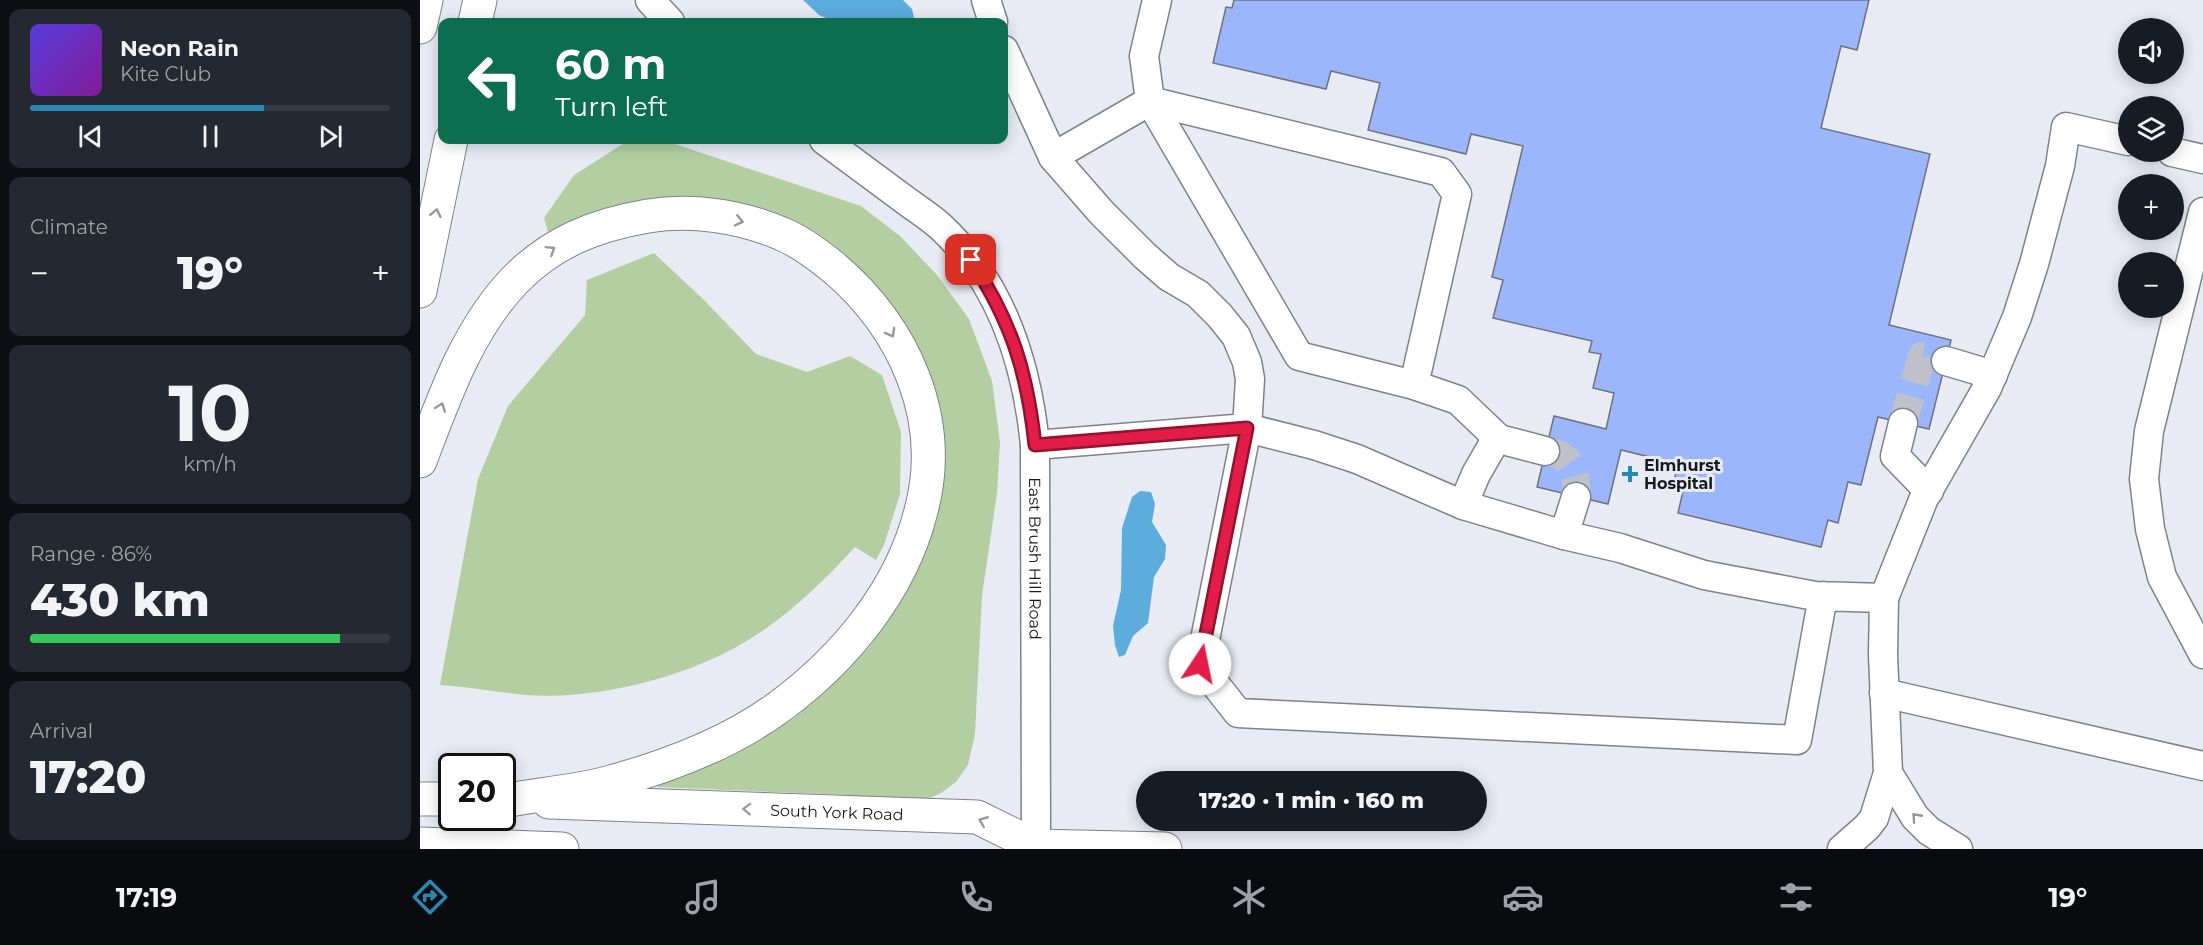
<!DOCTYPE html>
<meta charset="utf-8">
<style>
:root{--surface:#171b24;--page:#242831;--text:#f1f3f6;--muted:#9ea1a6;--line:#363941;--accent:#2789b3}
body{margin:0;font-family:Montserrat,sans-serif;background:var(--page);color:var(--text);height:100vh;display:flex;flex-direction:column;font-size:22px;white-space:nowrap}
*{box-sizing:border-box;margin:0}
p{font-size:20px;color:var(--muted)}
.icon{flex:none;width:33px;height:33px;fill:none;stroke:currentColor;stroke-width:2;stroke-linecap:round;stroke-linejoin:round}
.map{position:relative;flex:1;overflow:hidden}
.drawer{display:flex;flex-direction:column;gap:9px;padding:9px;background:#0d0f14;width:420px}
.drawer>*{flex:none}
.banner{position:absolute;left:18px;top:18px;width:570px;height:126px;border-radius:12px;box-shadow:0 3px 15px #0003;background:#0b6e4f;color:#fff;overflow:hidden}
.buttons{position:absolute;left:1698px;top:18px;display:grid;gap:12px}
.buttons a{display:grid;place-items:center;width:66px;height:66px;border-radius:50%;background:var(--surface);box-shadow:0 3px 15px #0003;font-size:30px}
.speed{position:absolute;left:18px;top:753px;display:flex;gap:12px;font-size:30px;font-weight:700;text-align:center}
.speed>*{display:grid;place-content:center;width:78px;height:78px;border-radius:50%;background:var(--surface);box-shadow:0 3px 15px #0003;line-height:1}
.speed .limit{border:3px solid #111;border-radius:9px;background:#fff;color:#111}
.pin{position:absolute;display:grid;place-items:center;width:51px;height:51px;color:#fff;margin:-26px;border-radius:12px;box-shadow:0 3px 9px #0006}
.me{position:absolute;width:66px;margin:-33px;rotate:11deg;stroke-linejoin:round;filter:drop-shadow(0 0 4px #0008)}
.turn{display:flex;align-items:center;gap:21px;height:126px;padding:0 18px;font-size:27px}
.turn .icon{width:78px;height:78px;stroke-width:2.5}
.turn b{display:block;font-size:42px;line-height:51px}
.big{font-size:45px;font-weight:800;line-height:1.1}
.drawer .widget{flex:1;display:flex;flex-direction:column;justify-content:center;gap:9px;min-width:0;padding:0 21px;border-radius:12px;background:var(--page)}
.drawer .dial{align-items:center;gap:0}
.dial b{font-size:78px;line-height:1}
.song{display:flex;align-items:center;gap:18px}
.cover{width:72px;height:72px;border-radius:9px;background:linear-gradient(135deg,hsl(250 70% 55%),hsl(290 70% 35%))}
.played{height:6px;border-radius:3px;background:linear-gradient(90deg,var(--accent) 65%,var(--line) 65%)}
.keys{display:flex;justify-content:space-around;direction:ltr}
.heat{display:flex;justify-content:space-between;align-items:center;font-size:33px;direction:ltr}
.charge{height:9px;border-radius:4px;background:linear-gradient(90deg,#34c759 86%,var(--line) 0)}
.trip{position:absolute;left:716px;top:771px;width:351px;height:60px;border-radius:30px;background:var(--surface);box-shadow:0 3px 15px #0003;font-weight:800;line-height:60px;text-align:center}
.tab-bar{display:flex;height:96px;justify-content:space-around;align-items:center;background:#090b0e;color:var(--muted)}
.tab-bar .icon{width:42px;height:42px}
.tab-bar .current{color:var(--accent)}
.tab-bar b{font-size:27px;color:var(--text)}
main{display:flex;flex:1;min-height:0}
.map>svg:first-child{display:block}
</style>
<main>
<section class="drawer">
<div class="widget">
<div class="song"><i class="cover"></i><div><b>Neon Rain</b><p>Kite Club</p></div></div>
<div class="played"></div>
<div class="keys"><svg class="icon" aria-label="previous" viewBox="0 0 24 24"><path d="M18 5L8 12l10 7zM5 5v14"/></svg><svg class="icon" aria-label="pause" viewBox="0 0 24 24"><path d="M8 5v14M16 5v14"/></svg><svg class="icon" aria-label="next" viewBox="0 0 24 24"><path d="M6 5l10 7-10 7zM19 5v14"/></svg></div>
</div>
<div class="widget"><p>Climate</p>
<div class="heat"><a>−</a><b class="big">19°</b><a>+</a></div>
</div>
<div class="widget dial"><b>10</b><p>km/h</p></div>
<div class="widget"><p>Range · 86%</p><b class="big">430 km</b><div class="charge"></div></div>
<div class="widget"><p>Arrival</p><b class="big">17:20</b></div>
</section>
<div class="map">
<svg width="1783" height="849" viewBox="0 0 1783 849">
<rect width="100%" height="100%" fill="#e8ebf4"/>
<path fill="#b3cfa1" d="M209,140H229L255,144L441,206L480,236L517,275L549,319L572,381L580,442L577,493L562,596L555,734L548,765L536,782L521,793L499,803L427,795L238,787L239,782L314,753L373,719L419,678L449,647L483,595L521,453L401,241L169,218L128,232L124,218L154,175Z
M234,253L284,300L336,354L387,372L430,356L462,375L481,432L480,494L464,545L456,560L435,547C402,583 367,617 325,642C264,678 177,700 106,695C77,692 49,687 20,685L58,479L88,406L165,315L167,280Z"/>
<path fill="#5cacdc" d="M383,0H483L492,9L495,22H415L399,15Z
M720,491L731,492L735,504L732,522L746,545L745,559L734,577L728,623L713,636L705,655L699,657L695,645L693,626L701,590L702,528L712,497Z"/>
<path fill="#9bb6fd" stroke="#6f727a" stroke-width="1.5" d="M814,0H1449L1437,50L1421,46L1401,128L1510,154L1469,325L1531,340L1509,429L1458,417L1441,485L1428,482L1418,523L1408,520L1401,547L1258,513L1263,491L1252,489L1258,464L1201,450L1188,504L1117,487L1134,416L1186,429L1194,393L1173,388L1181,354L1169,352L1172,341L1073,318L1083,280L1072,277L1103,146L1051,134L1046,154L948,130L960,83L911,71L906,89L793,63L806,7L812,8Z"/>
<g fill="none" stroke-linecap="round" stroke-linejoin="round">
<path stroke="#bec1c9" stroke-width="28" stroke-dasharray="28 14" stroke-linecap="butt" d="M1483,423L1502,356L1526,361
M1125,451C1130,452 1136,453 1140,455C1154,462 1158,484 1156,497"/>
<g stroke="#7f8289" stroke-width="31">
<g id="minor">
<path d="M230,0L250,22"/>
<path d="M566,0L573,22"/>
<path d="M584,50L633,157L681,212L725,256L749,277L778,294L800,316L816,336L827,362L830,379L827,428L615,445"/>
<path id="s1" d="M404,140C431,160 458,180 485,200C497,209 510,217 521,227C582,284 607,365 615,445L616,846"/>
<path d="M1752,152L1783,159"/>
<path d="M633,157L730,101L724,56L737,0"/>
<path d="M1783,212L1729,431L1724,479L1730,529L1742,577L1783,654"/>
<path d="M1526,361L1573,375"/>
<path d="M994,385L879,356L730,101L1021,172L1037,194L994,385L1038,400L1079,439"/>
<path d="M1483,423L1475,456L1509,491"/>
<path d="M1043,505L1056,474L1075,441L1079,439L1125,451"/>
<path d="M1144,535L1156,497"/>
<path d="M1403,596L1377,740L818,713L780,665L827,428L894,445L937,459L1043,505L1144,535L1200,548L1284,575L1395,596L1464,598L1463,655L1468,773L1454,818L1447,827L1422,849"/>
<path d="M1464,598L1504,498L1567,388L1597,317L1614,264L1640,166L1646,127L1708,141"/>
<path d="M1464,693L1783,766"/>
<path d="M1468,773L1495,817L1509,831L1538,849"/>
</g>
</g>
<g stroke="#7f8289" stroke-width="35">
<g id="major">
<path d="M0,799H32"/>
<path id="s2" d="M129,802L557,817L616,846L745,849"/>
<path d="M0,844L142,849"/>
</g>
</g>
<g stroke="#7f8289" stroke-width="35">
<path id="highway" d="M55,22L60,0
M0,27L6,0
M0,291L31,140
M0,461C24,398 47,330 95,280C132,242 175,225 228,216C271,209 321,216 362,234C380,241 398,255 413,267C484,327 526,418 501,511C481,591 424,659 359,707C310,743 249,766 191,782C158,791 123,794 89,800
M614,849L616,846"/>
</g>
<use href="#minor" stroke="#fff" stroke-width="28"/>
<use href="#major" stroke="#fff" stroke-width="33"/>
<use href="#highway" stroke="#fff" stroke-width="33"/>
</g>
<defs><path id="oneway-chevron" d="M-2-3.5L2.5 0L-2 3.5" fill="none" stroke-width="1.6" stroke-linecap="round" stroke-linejoin="round" transform="scale(1.5)"/></defs>
<g stroke="#979899">
<use href="#oneway-chevron" transform="translate(16 213) rotate(-78)"/>
<use href="#oneway-chevron" transform="translate(319 221) rotate(13)"/>
<use href="#oneway-chevron" transform="translate(131 250) rotate(-32)"/>
<use href="#oneway-chevron" transform="translate(471 333) rotate(61)"/>
<use href="#oneway-chevron" transform="translate(21 407) rotate(-69)"/>
<use href="#oneway-chevron" transform="translate(327 809) rotate(-178)"/>
<use href="#oneway-chevron" transform="translate(1496 817) rotate(-132)"/>
<use href="#oneway-chevron" transform="translate(563 821) rotate(-158)"/>
</g>
<g fill="none" stroke-linecap="round" stroke-linejoin="round">
<g stroke="#92132f" stroke-width="15">
<path id="route" d="M551,260C592,323 607,371 615,445L827,428L780,664"/>
</g>
<use href="#route" stroke="#e11d48" stroke-width="10"/>
</g>
<path fill="#2789b3" stroke="#e8ebf4" stroke-width="2" d="M1207 465h6v6h6v6h-6v6h-6v-6h-6v-6h6z"/>
<g text-anchor="middle" dominant-baseline="central" stroke-width="6" stroke-linejoin="round" paint-order="stroke">
<g font-size="16" font-weight="bold" fill="#18191c" stroke="#e8ebf4" text-anchor="start">
<text x="1224" y="465">Elmhurst<tspan x="1224" dy="18">Hospital</tspan></text>
</g>
<g font-size="16" fill="#18191c" stroke="#e8ebf4">
<text stroke="none"><textPath href="#s1" startOffset="502">East Brush Hill Road</textPath></text>
<text stroke="none"><textPath href="#s2" startOffset="288">South York Road</textPath></text>
</g>
</g>
</svg>
<div class="buttons">
<a><svg class="icon" aria-label="sound" viewBox="0 0 24 24"><path d="M4 9h4l5-4v14l-5-4H4zM17 9q2 3 0 6"/></svg></a>
<a><svg class="icon" aria-label="layers" viewBox="0 0 24 24"><path d="M12 4l9 5-9 5-9-5zM3 14l9 5 9-5"/></svg></a>
<a>+</a>
<a>−</a>
</div>
<div class="speed"><div class="limit">20</div></div>
<div class="pin" style="left:551px;top:260px;background:#d93025"><svg class="icon" aria-label="arrive" viewBox="0 0 24 24"><path d="M6 21V4h12l-3 4 3 4H6"/></svg></div>
<svg class="me" style="left:780px;top:664px" viewBox="-20 -20 40 40"><circle r="19" fill="#fff"/><path d="M0-13L10 11 0 6-10 11z" fill="#e11d48"/></svg>
<div class="trip">17:20 · 1 min · 160 m</div>
<div class="banner">
<div class="turn"><svg class="icon" aria-label="left" viewBox="0 0 24 24"><path d="M17 20v-9H6M10 6l-5 5 5 5"/></svg><div><b>60 m</b>Turn left</div></div>
</div>
</div>
</main>
<nav class="tab-bar">
<b>17:19</b>
<svg class="icon current" aria-label="directions" viewBox="0 0 24 24"><path d="M12 3l9 9-9 9-9-9zM9 14v-3h6M13 9l2 2-2 2"/></svg>
<svg class="icon" aria-label="music" viewBox="0 0 24 24"><path d="M9 18V5l10-2v13"/><circle cx="6" cy="18" r="3"/><circle cx="16" cy="16" r="3"/></svg>
<svg class="icon" aria-label="phone" viewBox="0 0 24 24"><path d="M5 4h4l2 5-3 2q2 4 5 5l2-3 5 2v4C11 20 4 13 5 4z"/></svg>
<svg class="icon" aria-label="climate" viewBox="0 0 24 24"><path d="M12 3v18M4 7l16 10M4 17L20 7"/></svg>
<svg class="icon" aria-label="car" viewBox="0 0 24 24"><path d="M5 17H2v-5l4-1 3-4h7l3 4 3 1v5h-3M9 17h6M6 11h13"/><circle cx="7" cy="17" r="2"/><circle cx="17" cy="17" r="2"/></svg>
<svg class="icon" aria-label="filters" viewBox="0 0 24 24"><path d="M4 7h16M4 17h16"/><circle cx="9" cy="7" r="2"/><circle cx="15" cy="17" r="2"/></svg>
<b>19°</b>
</nav>
